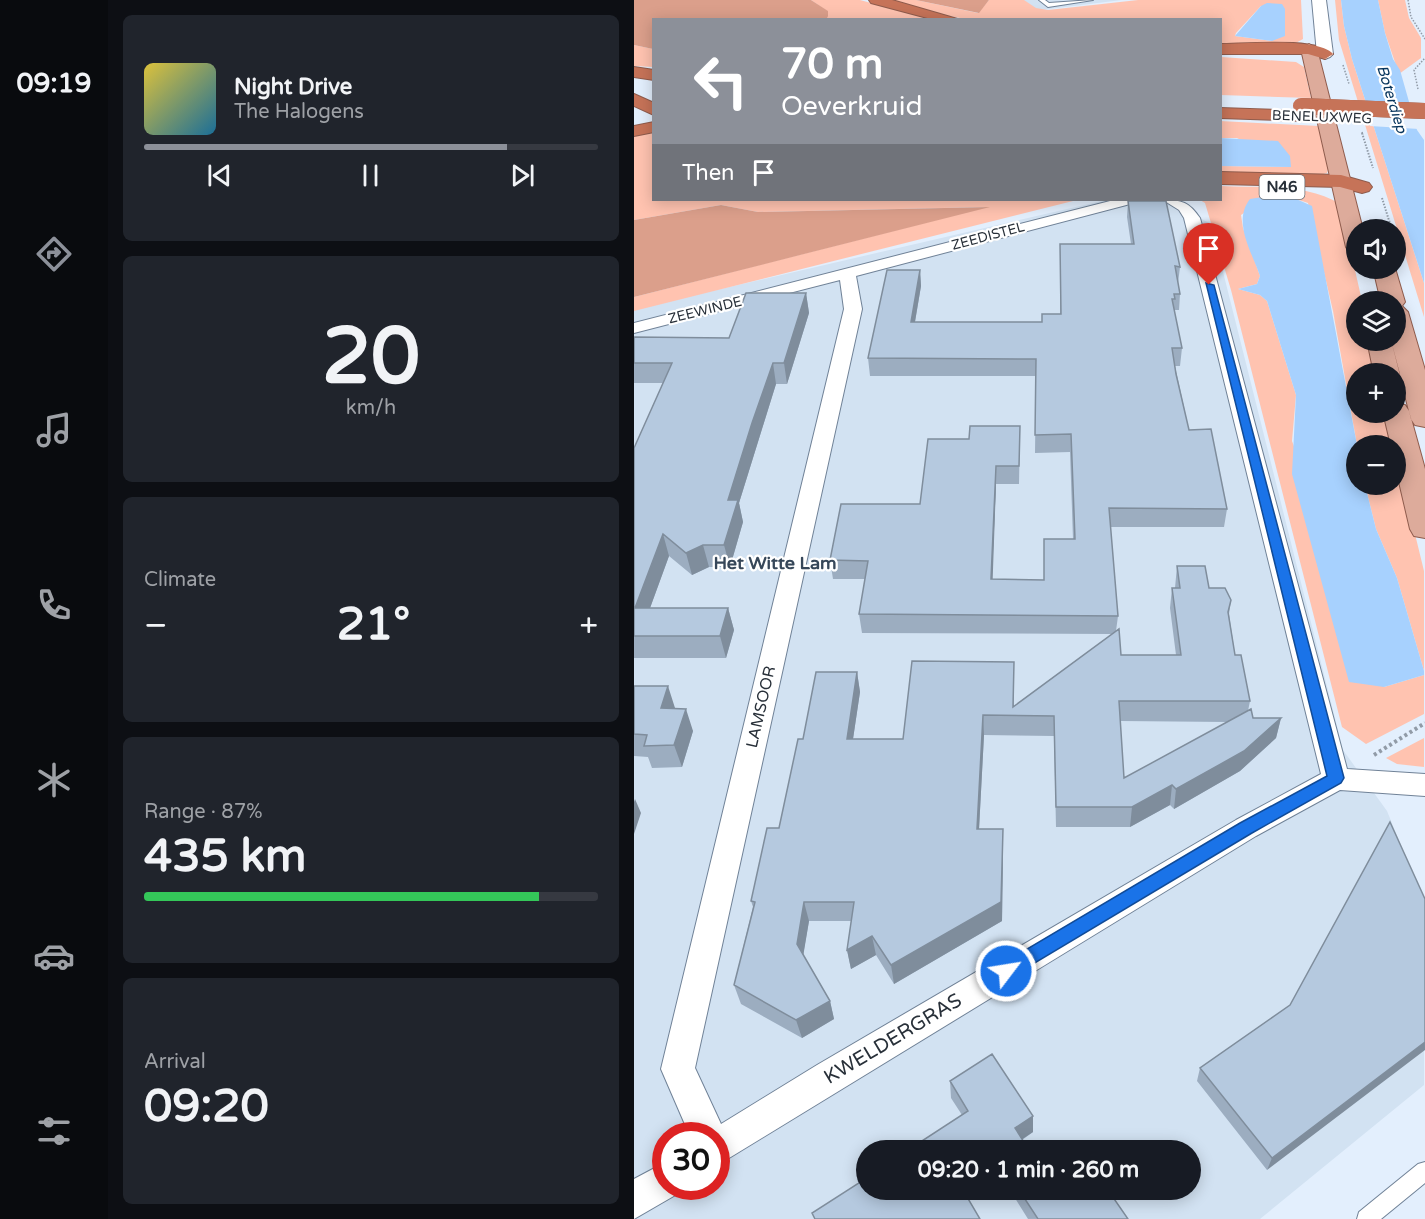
<!DOCTYPE html>
<meta charset="utf-8">
<style>
:root{--surface:#171b24;--page:#20242c;--text:#f1f3f6;--muted:#9ea1a6;--line:#363941;--accent:#8c9099}
body{margin:0;font-family:"Varela Round",sans-serif;background:var(--page);color:var(--text);height:100vh;display:flex;flex-direction:column;font-size:22px;white-space:nowrap}
*{box-sizing:border-box;margin:0}
p{font-size:20px;color:var(--muted)}
.icon{flex:none;width:33px;height:33px;fill:none;stroke:currentColor;stroke-width:2;stroke-linecap:round;stroke-linejoin:round}
.map{position:relative;flex:1;overflow:hidden}
.drawer{display:flex;flex-direction:column;gap:15px;padding:15px;background:#0d0f14;width:526px}
.drawer>*{flex:none}
.hud{position:absolute;left:18px;top:18px;width:570px;height:183px;border-radius:0px;box-shadow:0 3px 15px #0003;background:#8c9099;color:#fff;overflow:hidden}
.buttons{position:absolute;left:712px;top:219px;display:grid;gap:12px}
.buttons a{display:grid;place-items:center;width:60px;height:60px;border-radius:50%;background:var(--surface);box-shadow:0 3px 15px #0003;font-size:30px}
.speed{position:absolute;left:18px;top:1122px;display:flex;gap:12px;font-size:30px;font-weight:700;text-align:center}
.speed>*{display:grid;place-content:center;width:78px;height:78px;border-radius:50%;background:var(--surface);box-shadow:0 3px 15px #0003;line-height:1}
.speed .limit{border:9px solid #d22;background:#fff;color:#111}
.pin{position:absolute;display:grid;place-items:center;width:51px;height:51px;color:#fff;margin:-62px -26px;border-radius:50% 50% 50% 0;rotate:-45deg;box-shadow:0 0 6px #0007}
.pin .icon{rotate:45deg}
.me{position:absolute;width:66px;margin:-33px;rotate:59deg;stroke-linejoin:round;filter:drop-shadow(0 0 4px #0008)}
.turn{display:flex;align-items:center;gap:21px;height:126px;padding:0 30px;font-size:27px}
.turn .icon{width:78px;height:78px;stroke-width:2.5}
.turn b{display:block;font-size:42px;line-height:51px}
.then{display:flex;align-items:center;height:57px;padding:0 30px;background:#0003;gap:12px;font-size:22px}
.big{font-size:45px;font-weight:700;line-height:1.1}
.drawer .tile{flex:1;display:flex;flex-direction:column;justify-content:center;gap:9px;min-width:0;padding:0 21px;border-radius:9px;background:var(--page)}
.drawer .dial{align-items:center;gap:0}
.dial b{font-size:78px;line-height:1}
.song{display:flex;align-items:center;gap:18px}
.cover{width:72px;height:72px;border-radius:9px;background:linear-gradient(135deg,hsl(50 70% 55%),hsl(200 70% 35%))}
.played{height:6px;border-radius:3px;background:linear-gradient(90deg,var(--accent) 80%,var(--line) 80%)}
.keys{display:flex;justify-content:space-around;direction:ltr}
.heat{display:flex;justify-content:space-between;align-items:center;font-size:33px;direction:ltr}
.charge{height:9px;border-radius:4px;background:linear-gradient(90deg,#34c759 87%,var(--line) 0)}
.trip{position:absolute;left:222px;top:1140px;width:345px;height:60px;border-radius:30px;background:var(--surface);box-shadow:0 3px 15px #0003;font-weight:700;line-height:60px;text-align:center}
main{display:flex;flex:1;min-height:0}
.tabs{display:flex;flex-direction:column;width:108px;justify-content:space-around;align-items:center;background:#090b0e;color:var(--muted)}
.tabs .icon{width:42px;height:42px}
.tabs .active{color:var(--accent)}
.tabs b{font-size:27px;color:var(--text)}
.map>svg:first-child{display:block}
</style>
<main>
<nav class="tabs">
<b>09:19</b>
<svg class="icon active" aria-label="directions" viewBox="0 0 24 24"><path d="M12 3l9 9-9 9-9-9zM9 14v-3h6M13 9l2 2-2 2"/></svg>
<svg class="icon" aria-label="music" viewBox="0 0 24 24"><path d="M9 18V5l10-2v13"/><circle cx="6" cy="18" r="3"/><circle cx="16" cy="16" r="3"/></svg>
<svg class="icon" aria-label="phone" viewBox="0 0 24 24"><path d="M5 4h4l2 5-3 2q2 4 5 5l2-3 5 2v4C11 20 4 13 5 4z"/></svg>
<svg class="icon" aria-label="climate" viewBox="0 0 24 24"><path d="M12 3v18M4 7l16 10M4 17L20 7"/></svg>
<svg class="icon" aria-label="car" viewBox="0 0 24 24"><path d="M5 17H2v-5l4-1 3-4h7l3 4 3 1v5h-3M9 17h6M6 11h13"/><circle cx="7" cy="17" r="2"/><circle cx="17" cy="17" r="2"/></svg>
<svg class="icon" aria-label="filters" viewBox="0 0 24 24"><path d="M4 7h16M4 17h16"/><circle cx="9" cy="7" r="2"/><circle cx="15" cy="17" r="2"/></svg>
</nav>
<section class="drawer">
<div class="tile">
<div class="song"><i class="cover"></i><div><b>Night Drive</b><p>The Halogens</p></div></div>
<div class="played"></div>
<div class="keys"><svg class="icon" aria-label="previous" viewBox="0 0 24 24"><path d="M18 5L8 12l10 7zM5 5v14"/></svg><svg class="icon" aria-label="pause" viewBox="0 0 24 24"><path d="M8 5v14M16 5v14"/></svg><svg class="icon" aria-label="next" viewBox="0 0 24 24"><path d="M6 5l10 7-10 7zM19 5v14"/></svg></div>
</div>
<div class="tile dial"><b>20</b><p>km/h</p></div>
<div class="tile"><p>Climate</p>
<div class="heat"><a>−</a><b class="big">21°</b><a>+</a></div>
</div>
<div class="tile"><p>Range · 87%</p><b class="big">435 km</b><div class="charge"></div></div>
<div class="tile"><p>Arrival</p><b class="big">09:20</b></div>
</section>
<div class="map">
<svg width="791" height="1219" viewBox="0 0 791 1219">
<rect width="100%" height="100%" fill="#e3effd"/>
<path fill="#d2e2f2" fill-rule="evenodd" d="M377,0H488L382,13Z
M472,200H532L577,224L709,750L753,811L790,902V1085L626,1219H0V309ZM32,1136H82V1186H32ZM232,1150H556V1190H232Z"/>
<path fill="#ffc3b0" fill-rule="evenodd" d="M177,0H226L296,19H192L193,11Z
M254,0H282L344,13L355,0H390L402,8L414,10L504,0H667L669,39L660,44L587,48L586,20L332,19L303,14ZM627,6L638,41L601,36L602,33Z
M701,0H707L710,26L718,59L790,283V317L705,40Z
M744,0H771L775,18L787,38V58L765,74L751,33Z
M0,45L19,49V67L0,66Z
M587,57L662,62L670,67L677,98L587,95Z
M586,121L685,126L695,166L693,173L674,178L587,176V166L657,167L603,138H587Z
M19,132L20,200H443L0,311V297L353,207L124,212L87,205L0,220V136Z
M587,186C624,188 673,183 706,204L728,301L723,302V340L737,341L744,373L723,374V412L752,413L760,445H723L699,311L674,203C640,191 634,197 607,215L609,228L626,276L623,284L604,289L626,295L633,301L662,395L658,441L750,687L790,675V714L732,744L708,727L597,290L571,203L566,200H586Z
M762,456L790,571V671L763,578L742,529L731,485L762,484Z
M790,738V767L763,764L752,758Z"/>
<path fill="#db9f8b" d="M0,0H177L194,11V16L192,20H20L19,49L0,45Z
M282,0H355L345,13Z
M87,205L124,212L356,207L0,297V220Z"/>
<path fill="#a7d1fe" d="M707,0H744L751,33L759,59L766,70L783,130L790,140V283L718,59L710,26Z
M633,3L648,4L651,9V36L638,41L601,36L627,6Z
M586,138L644,141L656,156L657,167L587,166Z
M635,196L660,198L678,206L723,445V484L731,485L742,529L763,578L790,671V675L750,687L715,682L658,474L662,395L633,301L626,295L604,289L623,284L626,276C618,252 598,222 616,199Z"/>
<path fill="#e3effd" d="M732,114L781,115L785,129L736,126Z"/>
<g fill="none" stroke-linecap="round" stroke-linejoin="round">
<g stroke="#708297" stroke-width="2">
<path id="lane" d="M405,0H411L415,3L459,0L414,7Z
M791,1162V1183L747,1219H723L725,1212L784,1164Z"/>
</g>
<g stroke="#708297" stroke-width="2">
<path id="street" d="M480,200H502L500,203L222,276L228,309L61,1068L87,1124L183,1065L602,820L687,774L550,218L545,210L529,200C548,200 555,202 566,218L713,769L791,774V796L706,790L622,836L82,1166V1136H56L27,1069L210,309L206,280L0,333V323Z
M32,1162V1186H48L45,1193L0,1219V1179Z"/>
</g>
<g stroke="#708297" stroke-width="2">
<path id="secondary" d="M678,0H692L699,54L696,57L691,59L683,54Z"/>
</g>
<g stroke="#8f5c4d" stroke-width="2">
<path id="primary" d="M675,44L683,49L729,230H723V253L715,252L712,247L667,49Z
M739,268H761L771,302L768,306L774,312L791,370V427L781,425L777,419L757,340H762V302H747Z
M733,340H757L766,374L762,379V374H740Z
M762,403L771,405L775,411L791,469V538L780,536L776,529L762,469V446H757L749,412H762Z"/>
</g>
<g stroke="#8f5c4d" stroke-width="2">
<path id="highway" d="M235,0H258L327,20H301L237,3Z
M586,44C610,44 685,37 699,54L691,59L674,54H586Z
M0,67L20,70V80L0,77Z
M0,94L20,103V115L0,106Z
M586,108L670,111L679,116L670,121L586,118Z
M20,122V132L0,136V126Z
M586,172L707,175L735,183L738,187L735,191L728,193L706,187L586,184Z"/>
</g>
<path stroke="#919ba7" stroke-width="1.5" stroke-dasharray="1.5 1.5" stroke-linecap="butt" d="M774,0L777,17L791,39
M709,65L715,84
M784,89L780,70L791,58
M728,132L729,135"/>
<path stroke="#919ba7" stroke-width="2" stroke-dasharray="1.5 1.5" stroke-linecap="butt" d="M728,133L739,168
M748,198L758,230
M762,241L766,254"/>
<path stroke="#919ba7" stroke-width="4" stroke-dasharray="3 3" stroke-linecap="butt" d="M740,755L791,723"/>
<use href="#lane" fill="#fff" fill-rule="evenodd"/>
<use href="#street" fill="#fff" fill-rule="evenodd"/>
<use href="#secondary" fill="#fff" fill-rule="evenodd"/>
<use href="#primary" fill="#ddab9b" fill-rule="evenodd"/>
<use href="#highway" fill="#c67358" fill-rule="evenodd"/>
<g stroke="#8f5c4d" stroke-width="16" stroke-linecap="butt">
<path id="highway-bridge" d="M667,106L791,111"/>
</g>
<use href="#highway-bridge" stroke="#c67358" stroke-width="16"/>
</g>
<path fill="#9cadc0" fill-rule="evenodd" d="M494,201L546,267L544,283L546,294L545,310H540L548,348L546,366H541L555,430L593,509L590,527H476L484,616L482,631L487,655H542L536,608L538,588H541L543,566L575,588L597,600L595,614L601,655L616,701L614,711L619,718H647L642,738L606,771L540,809L536,805L496,827H422L420,736L350,735L345,829L369,849L368,921L260,984L242,955L217,969L213,950L217,921H175L169,955L196,1001L200,1019L168,1038L107,1004L100,985L119,907L117,901L145,828L169,739L223,672L226,692L219,739H269L380,682V706L478,634L228,633L225,614L231,579H199L196,560L286,504L335,439L386,426L385,484H362L358,579L410,580L439,539L436,452L401,453L402,376H236L234,358L286,270L287,286L281,322H408L426,314V244H497L493,217ZM486,721L594,722L490,778Z
M172,293L175,313L153,384H142L105,503L109,522L96,567H75L58,575L35,556L16,608H94L100,630L92,658H0V448L29,383H0V337L95,338Z
M0,686L41,708L59,731L48,767L18,768L14,757L0,756Z
M791,899L633,1170L563,1081L566,1068L656,1005Z
M316,1081L399,1116V1132L388,1140L395,1150H274L328,1115L317,1098Z
M376,1190H474L494,1219H394Z"/>
<path fill="#7f8d9c" d="M286,270L287,286L278,339L277,322Z
M172,293L175,313L153,384L150,363Z
M139,363L142,384L105,503L109,522L96,567L90,545L94,500L118,423Z
M362,466V484L358,598L357,579Z
M29,534L35,556L8,630L1,608Z
M69,545L75,567L58,575L52,553Z
M94,608L100,630L92,658L86,636Z
M223,672L226,692L216,759L213,739Z
M34,686L41,708L35,730L27,708Z
M52,709L59,731L48,767L40,745Z
M349,715L350,735L344,848L343,829Z
M647,718L642,738L606,771L540,809L542,789Z
M538,785L536,805L496,827L498,807Z
M1,799L7,813L0,834V802Z
M369,829V849L368,921L260,984L257,965Z
M170,902L175,921L168,963L163,944Z
M238,936L242,955L217,969L213,950Z
M196,1001L200,1019L168,1038L162,1020Z
M791,1042V1050L633,1170L638,1158Z
M399,1116V1132L381,1144V1128Z
M357,1145L358,1150H344Z"/>
<path fill="#b5c9df" stroke="#7f8d9c" stroke-width="1.5" d="M494,201H532L546,267L541,266L546,294H540L541,299H538L548,348H538L542,374L555,430L577,429L593,509L475,508L484,616L225,614L234,561L196,560L207,504H286L294,439H335L336,426H386L385,466H362L357,579L410,580V539H441L437,434L401,435L402,359L234,358L253,270H286L277,322H408V314H427L426,244H500Z
M112,293H172L150,363H139L118,423L94,500H104L90,545H69L52,553L29,534L1,608H94L86,636H0V448L38,363H0V337L95,338Z
M543,566H571L575,588H591L597,600L594,612L601,655H607L616,701H485L490,778L617,709L619,718H647L610,751L542,789L538,785L498,807H422L420,716L349,715L343,829H369L367,902L257,965L238,936L213,950L220,902H170L163,944L196,1001L162,1020L100,985L121,902L117,901L133,828H145L164,739H169L182,672H223L213,739H269L278,661L380,662L379,707L485,629L487,655H547L538,588H546Z
M0,686H34L27,708L52,709L40,745L10,746L13,735L0,734Z
M756,822L791,899V1042L638,1158L566,1068L656,1005Z
M358,1054L399,1116L381,1128L395,1150H361L357,1145L344,1150H274L334,1111L316,1081Z
M444,1145L448,1150H436Z
M232,1172V1190H329L346,1219H181L178,1213L225,1183L224,1179Z
M385,1190H474L494,1219H404Z"/>
<path fill="#1a73e8" stroke="#114b97" stroke-width="1.5" d="M572,283L580,285L710,778L707,783L618,833L372,980L366,977L363,971L366,965L606,823L693,776Z"/>
<g text-anchor="middle" dominant-baseline="central" stroke-width="4.5" stroke-linejoin="round" paint-order="stroke">
<g font-size="14" fill="#283039" stroke="#fff">
<text transform="translate(688 117) rotate(2)">BENELUXWEG</text>
<text transform="translate(354 236) rotate(-15)">ZEEDISTEL</text>
<text transform="translate(71 310) rotate(-14)">ZEEWINDE</text>
</g>
<g font-size="15" font-style="italic" fill="#07355d" stroke="#fff">
<text transform="translate(758 99) rotate(73)">Boterdiep</text>
</g>
<rect fill="#fff" stroke="#686e74" stroke-width="1.5" x="625.5" y="175" width="45" height="24" rx="4.5"/>
<g font-size="15" font-weight="bold" fill="#283039">
<text x="648" y="187">N46</text>
</g>
<g font-size="16" fill="#283039" stroke="#fff">
<text transform="translate(127 707) rotate(-77)">LAMSOOR</text>
</g>
<g font-size="18" font-weight="bold" fill="#364759" stroke="#fff">
<text x="141" y="563">Het Witte Lam</text>
</g>
<g font-size="20" fill="#283039" stroke="#fff">
<text transform="translate(259 1039) rotate(-31)">KWELDERGRAS</text>
</g>
</g>
</svg>
<div class="buttons">
<a><svg class="icon" aria-label="sound" viewBox="0 0 24 24"><path d="M4 9h4l5-4v14l-5-4H4zM17 9q2 3 0 6"/></svg></a>
<a><svg class="icon" aria-label="layers" viewBox="0 0 24 24"><path d="M12 4l9 5-9 5-9-5zM3 14l9 5 9-5"/></svg></a>
<a>+</a>
<a>−</a>
</div>
<div class="speed"><div class="limit">30</div></div>
<div class="pin" style="left:575px;top:285px;background:#d93025"><svg class="icon" aria-label="arrive" viewBox="0 0 24 24"><path d="M6 21V4h12l-3 4 3 4H6"/></svg></div>
<svg class="me" style="left:372px;top:971px" viewBox="-20 -20 40 40"><circle r="17" fill="#1a73e8" stroke="#fff" stroke-width="3"/><path d="M0-11L8 9 0 5-8 9z" fill="#fff"/></svg>
<div class="trip">09:20 · 1 min · 260 m</div>
<div class="hud">
<div class="turn"><svg class="icon" aria-label="left" viewBox="0 0 24 24"><path d="M17 20v-9H6M10 6l-5 5 5 5"/></svg><div><b>70 m</b>Oeverkruid</div></div>
<div class="then">Then<svg class="icon" aria-label="arrive" viewBox="0 0 24 24"><path d="M6 21V4h12l-3 4 3 4H6"/></svg></div>
</div>
</div>
</main>
